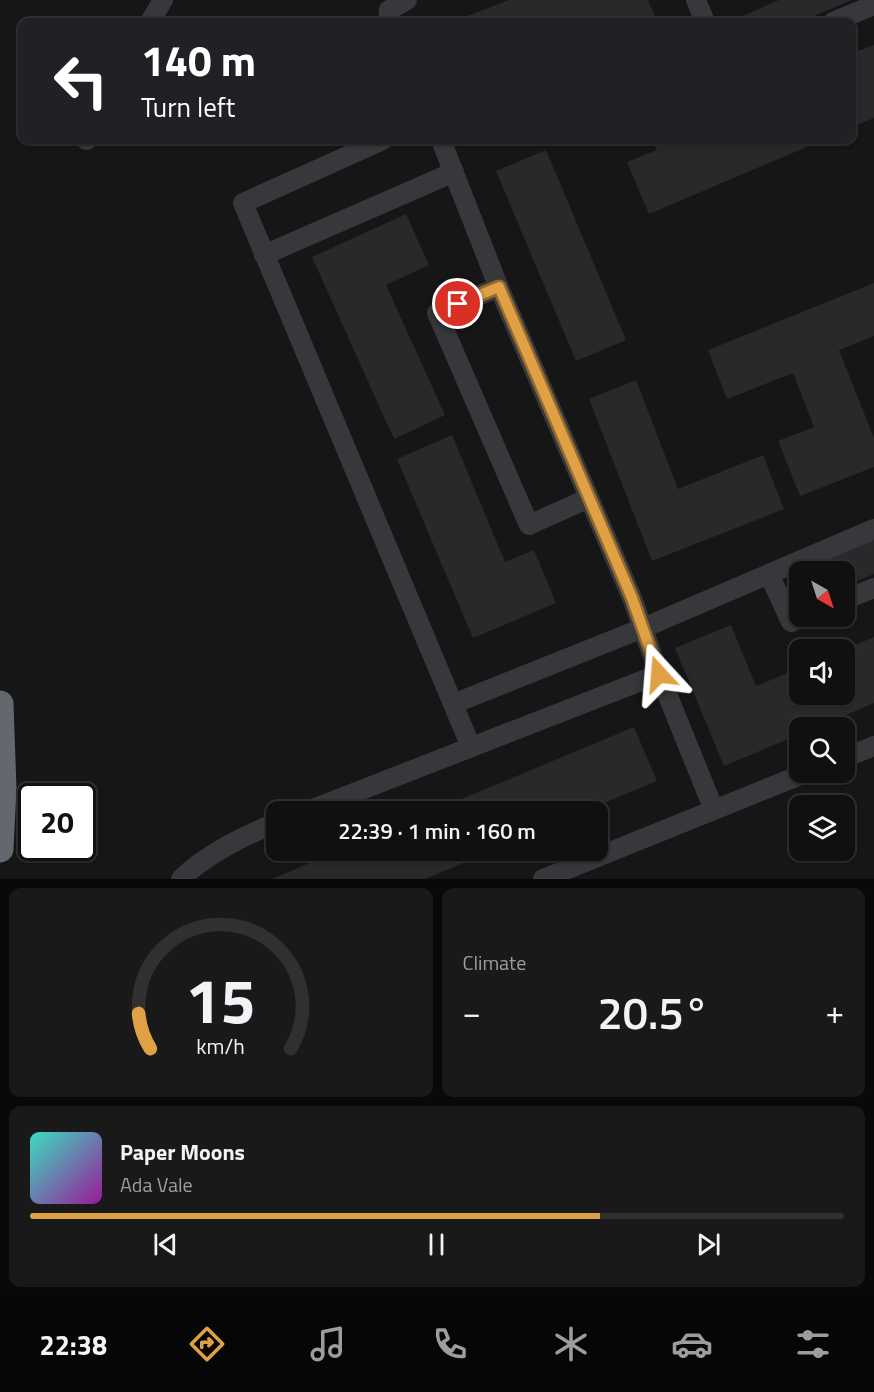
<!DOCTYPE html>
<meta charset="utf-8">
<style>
:root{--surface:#101011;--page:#19191a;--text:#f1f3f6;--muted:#9c9d9f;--line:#303031;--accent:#e0a146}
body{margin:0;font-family:"Titillium Web",sans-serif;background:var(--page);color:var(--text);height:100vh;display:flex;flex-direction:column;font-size:22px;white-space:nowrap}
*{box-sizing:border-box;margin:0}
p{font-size:20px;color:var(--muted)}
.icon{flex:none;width:33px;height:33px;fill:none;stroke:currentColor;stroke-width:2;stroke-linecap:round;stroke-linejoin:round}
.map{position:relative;height:879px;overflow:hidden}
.details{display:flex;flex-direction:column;gap:9px;padding:9px;background:#090909;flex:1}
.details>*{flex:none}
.guide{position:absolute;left:18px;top:18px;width:838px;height:126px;border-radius:12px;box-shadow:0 2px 4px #0004,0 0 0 2px var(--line);background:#202124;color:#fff;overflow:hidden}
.needle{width:39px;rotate:141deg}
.controls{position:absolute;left:789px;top:561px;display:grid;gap:12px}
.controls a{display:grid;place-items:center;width:66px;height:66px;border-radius:12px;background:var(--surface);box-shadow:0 2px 4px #0004,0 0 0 2px var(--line);font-size:30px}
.speed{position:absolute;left:18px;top:783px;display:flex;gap:12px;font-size:30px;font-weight:700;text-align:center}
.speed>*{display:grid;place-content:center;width:78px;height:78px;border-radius:50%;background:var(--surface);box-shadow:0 2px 4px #0004,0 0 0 2px var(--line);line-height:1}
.speed .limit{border:3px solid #111;border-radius:9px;background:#fff;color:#111}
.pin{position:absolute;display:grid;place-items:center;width:51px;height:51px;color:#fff;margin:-26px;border:3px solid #fff;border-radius:50%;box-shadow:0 2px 6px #0007}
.me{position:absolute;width:66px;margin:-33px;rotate:341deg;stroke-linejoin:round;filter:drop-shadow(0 0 4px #0008)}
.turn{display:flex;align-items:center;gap:21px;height:126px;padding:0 24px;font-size:27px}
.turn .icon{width:78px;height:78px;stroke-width:2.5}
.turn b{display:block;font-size:42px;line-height:51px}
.big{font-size:45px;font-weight:600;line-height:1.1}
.details .card{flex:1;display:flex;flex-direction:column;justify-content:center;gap:9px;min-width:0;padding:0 21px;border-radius:12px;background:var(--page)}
.details .dial{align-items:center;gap:0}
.dial svg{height:156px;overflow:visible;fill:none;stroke:var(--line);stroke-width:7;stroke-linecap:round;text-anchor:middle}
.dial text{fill:var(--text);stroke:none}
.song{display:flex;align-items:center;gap:18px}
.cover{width:72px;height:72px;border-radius:9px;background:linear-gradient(135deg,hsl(170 70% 55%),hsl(300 70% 35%))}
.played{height:6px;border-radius:3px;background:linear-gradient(90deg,var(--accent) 70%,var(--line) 70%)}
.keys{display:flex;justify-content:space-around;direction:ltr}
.heat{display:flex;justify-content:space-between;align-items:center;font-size:33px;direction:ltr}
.details .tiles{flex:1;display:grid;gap:9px;grid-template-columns:1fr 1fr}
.card:last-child{grid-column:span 2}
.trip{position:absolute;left:266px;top:801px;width:342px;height:60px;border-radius:12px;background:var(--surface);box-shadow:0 2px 4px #0004,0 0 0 2px var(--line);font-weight:600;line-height:60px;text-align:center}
.menu{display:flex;height:96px;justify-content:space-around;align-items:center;background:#060607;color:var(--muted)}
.menu .icon{width:42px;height:42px}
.menu .on{color:var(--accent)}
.menu b{font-size:27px;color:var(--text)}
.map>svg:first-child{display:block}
</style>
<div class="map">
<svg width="874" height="879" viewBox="0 0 874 879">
<rect width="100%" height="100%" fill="#161617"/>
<path fill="#29292b" d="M509,0H648L657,22H607L605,19L596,22H452Z
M779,0H852L800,22H746L743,16Z
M874,45V118L852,127V53Z
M474,140H493L477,146Z
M652,140H823L649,214L627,162L657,150Z
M546,150L626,340L576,361L496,171Z
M406,214L429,265L386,285L445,415L394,439L312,257Z
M874,283V336L839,350L874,438V467L800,496L778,441L814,427L793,373L727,399L708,350Z
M636,380L678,489L763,455L784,509L652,561L589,399Z
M452,435L505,562L534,550L556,603L473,638L397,459Z
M874,537V574L844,586V572H800V598L791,588V576L797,568Z
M731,625L756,686L800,668V694H844V650L874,637V703L816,728H800V734L724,766L675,648Z
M634,727L657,781L585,811H433Z
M340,850H492V851L425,879H272Z"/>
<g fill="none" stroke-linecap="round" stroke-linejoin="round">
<path stroke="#37383c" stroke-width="20" d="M696,0L705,22
M150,22L163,0
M388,22L389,10L407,0
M833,22L874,5
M86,140H87
M383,140L243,203L471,747
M264,255L454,172
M499,287L437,313L529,525L589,498
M769,574L791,622L805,616
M844,600L874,588
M659,674L714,810
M453,704L643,628L874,529
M844,758L874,746
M305,812L659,674L632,598L497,283L441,140
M181,879C205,855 245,835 276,823
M543,879L808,772"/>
<path stroke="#64676d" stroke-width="27" d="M0,704L3,789L0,849"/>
</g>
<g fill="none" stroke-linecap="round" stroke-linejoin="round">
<g stroke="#92692e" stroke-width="15">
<path id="route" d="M458,304L499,287L632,598L659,674"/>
</g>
<use href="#route" stroke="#e0a146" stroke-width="10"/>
</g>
</svg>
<div class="controls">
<a><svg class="needle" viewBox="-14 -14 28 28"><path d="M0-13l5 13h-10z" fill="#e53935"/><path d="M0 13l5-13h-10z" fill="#9c9d9f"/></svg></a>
<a><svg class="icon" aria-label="sound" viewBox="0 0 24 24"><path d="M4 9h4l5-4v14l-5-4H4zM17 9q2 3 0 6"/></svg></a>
<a><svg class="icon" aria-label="search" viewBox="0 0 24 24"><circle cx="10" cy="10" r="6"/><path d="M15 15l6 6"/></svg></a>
<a><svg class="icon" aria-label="layers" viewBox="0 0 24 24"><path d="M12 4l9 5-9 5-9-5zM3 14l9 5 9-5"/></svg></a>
</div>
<div class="speed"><div class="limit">20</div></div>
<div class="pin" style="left:458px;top:304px;background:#d93025"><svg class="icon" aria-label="arrive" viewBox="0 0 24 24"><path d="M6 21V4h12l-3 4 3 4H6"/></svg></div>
<svg class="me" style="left:659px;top:674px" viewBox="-20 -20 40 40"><path d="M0-17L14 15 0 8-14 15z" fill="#e0a146" stroke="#fff" stroke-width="4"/></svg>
<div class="trip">22:39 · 1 min · 160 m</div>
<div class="guide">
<div class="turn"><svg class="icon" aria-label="left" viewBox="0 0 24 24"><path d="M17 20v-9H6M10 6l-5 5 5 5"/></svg><div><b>140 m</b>Turn left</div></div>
</div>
</div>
<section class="details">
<div class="tiles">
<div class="card dial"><svg viewBox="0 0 100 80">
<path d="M14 69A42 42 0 1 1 86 69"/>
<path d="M14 69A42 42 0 0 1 8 51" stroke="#e0a146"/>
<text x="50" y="56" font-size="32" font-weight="700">15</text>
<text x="50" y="72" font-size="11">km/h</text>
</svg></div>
<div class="card"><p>Climate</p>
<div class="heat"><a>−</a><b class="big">20.5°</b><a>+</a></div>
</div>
<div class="card">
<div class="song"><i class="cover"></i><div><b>Paper Moons</b><p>Ada Vale</p></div></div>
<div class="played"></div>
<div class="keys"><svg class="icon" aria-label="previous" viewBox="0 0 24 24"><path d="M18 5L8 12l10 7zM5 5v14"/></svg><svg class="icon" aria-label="pause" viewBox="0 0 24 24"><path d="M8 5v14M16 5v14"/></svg><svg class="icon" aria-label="next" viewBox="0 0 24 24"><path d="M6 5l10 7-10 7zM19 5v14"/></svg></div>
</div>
</div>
</section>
<nav class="menu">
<b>22:38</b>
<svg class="icon on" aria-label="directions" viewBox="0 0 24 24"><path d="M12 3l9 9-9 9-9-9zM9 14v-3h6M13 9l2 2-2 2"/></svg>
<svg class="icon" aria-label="music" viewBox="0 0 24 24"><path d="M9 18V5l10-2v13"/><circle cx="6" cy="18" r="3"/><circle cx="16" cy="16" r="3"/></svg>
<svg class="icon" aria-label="phone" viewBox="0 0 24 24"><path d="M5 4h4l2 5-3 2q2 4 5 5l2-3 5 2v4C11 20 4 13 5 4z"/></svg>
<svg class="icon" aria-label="climate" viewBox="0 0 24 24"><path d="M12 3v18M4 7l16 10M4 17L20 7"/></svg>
<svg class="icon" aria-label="car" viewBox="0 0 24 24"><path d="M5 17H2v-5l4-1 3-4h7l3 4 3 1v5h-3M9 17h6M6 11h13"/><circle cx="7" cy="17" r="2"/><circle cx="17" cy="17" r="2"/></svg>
<svg class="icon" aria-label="filters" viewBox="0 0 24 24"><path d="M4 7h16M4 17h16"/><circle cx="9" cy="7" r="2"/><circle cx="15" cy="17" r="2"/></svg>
</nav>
